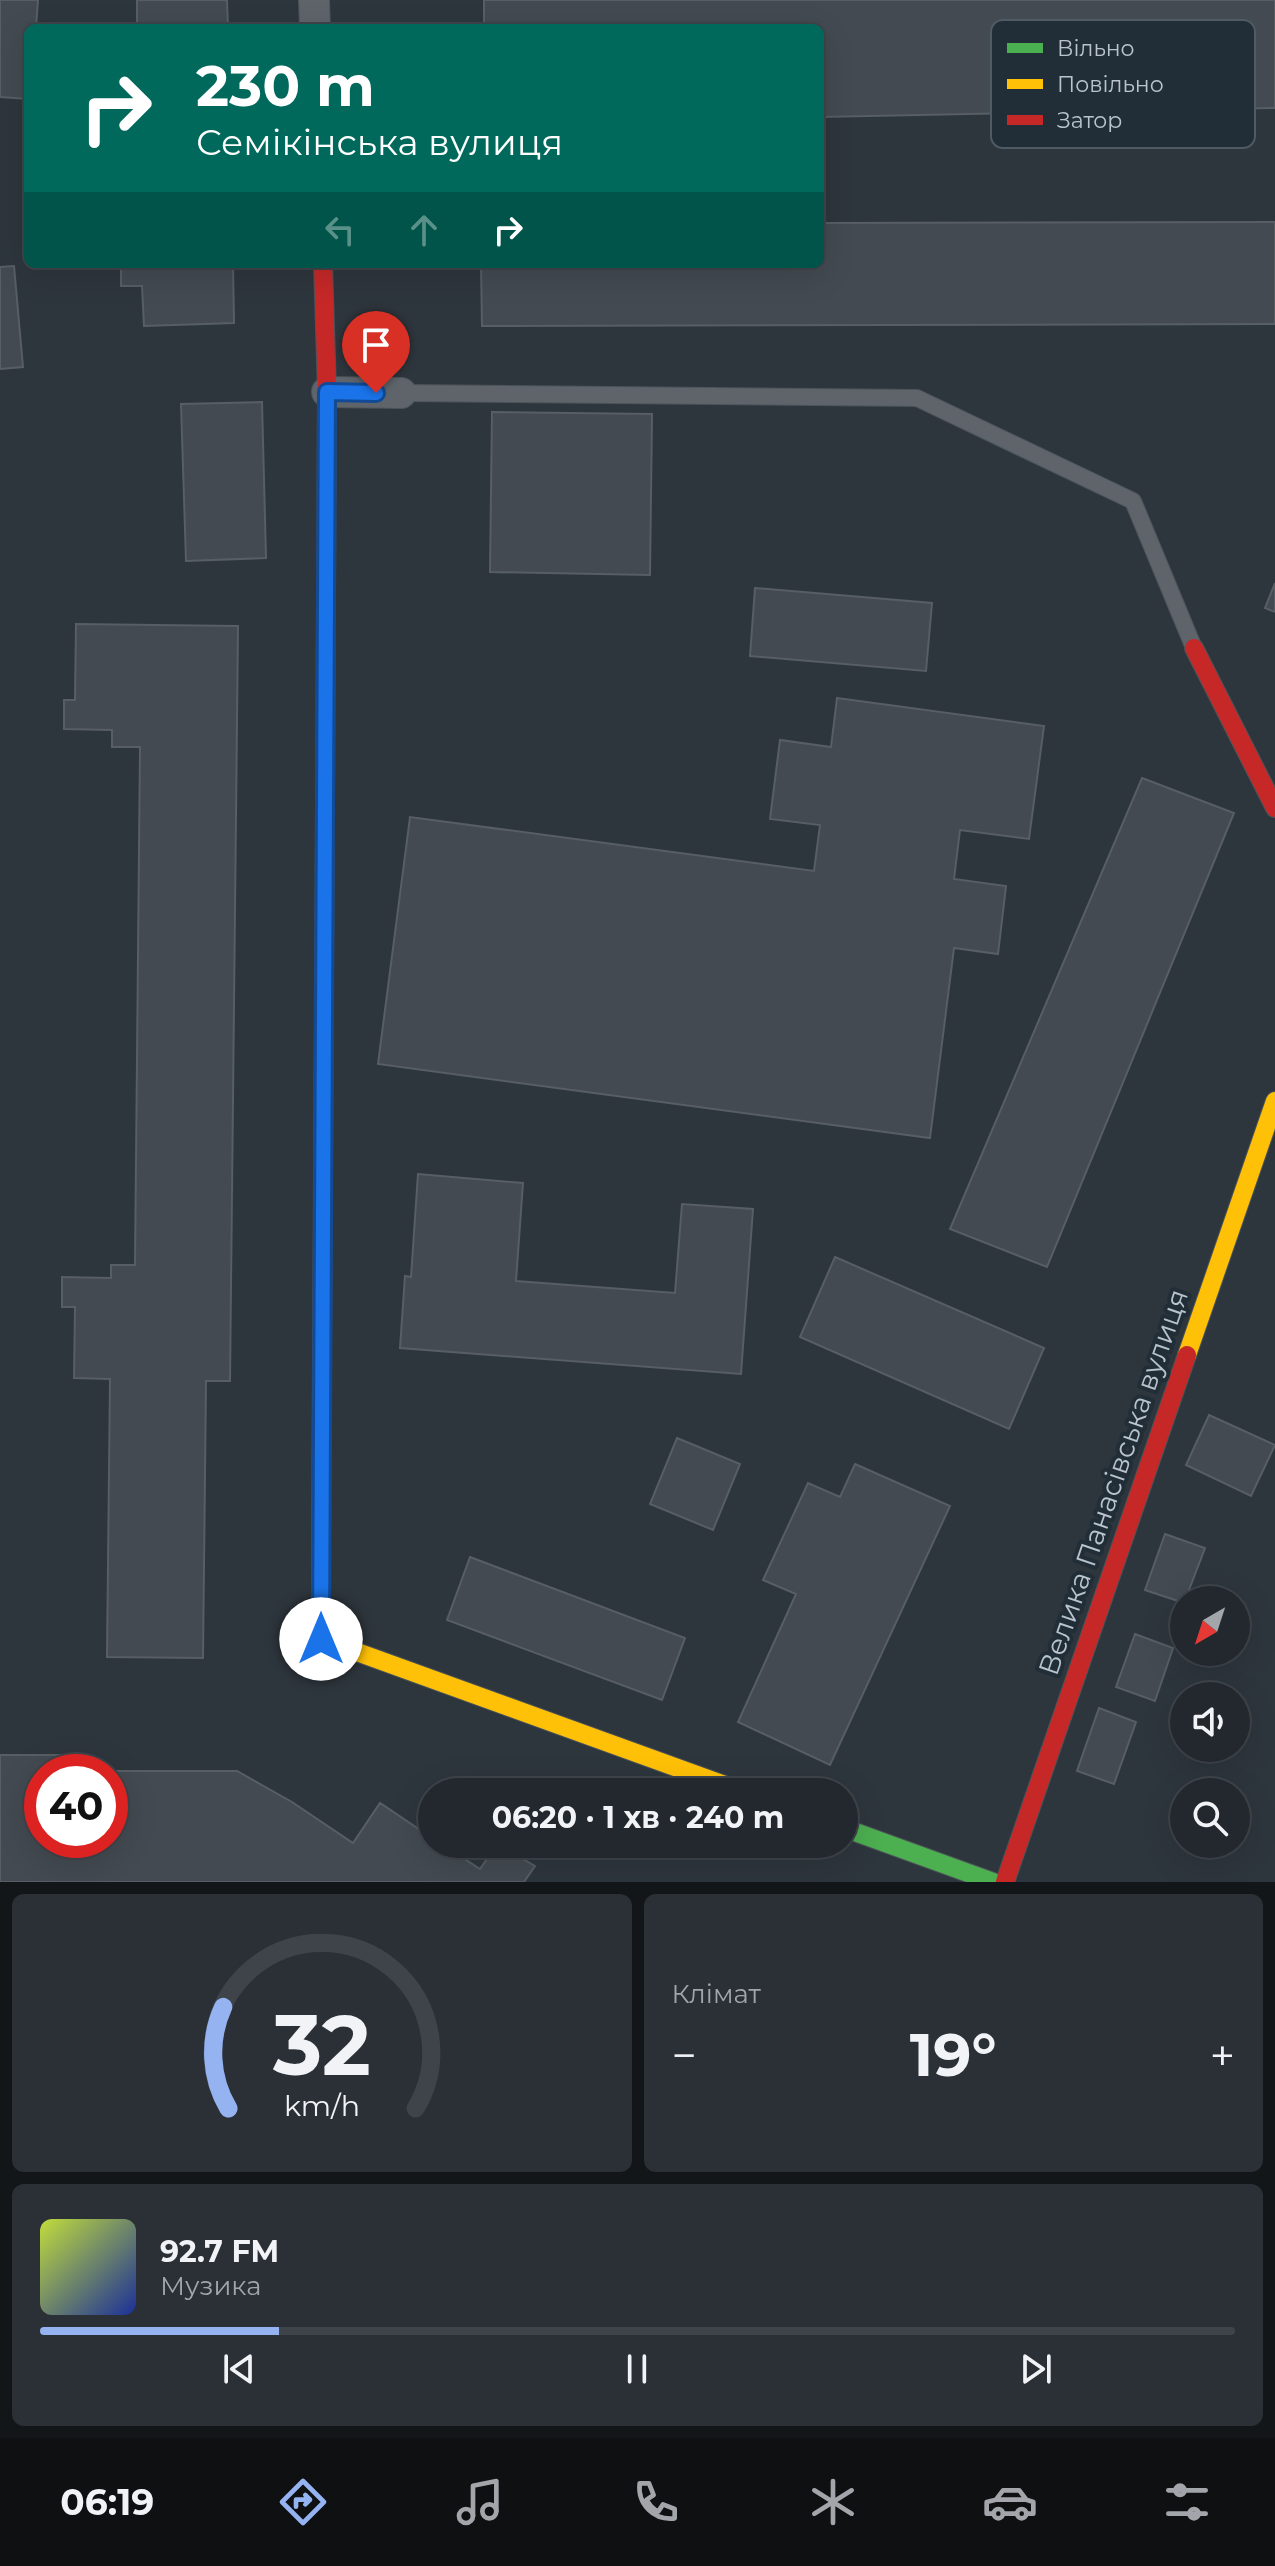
<!DOCTYPE html>
<html lang="uk">
<meta charset="utf-8">
<style>
:root{--surface:#22282e;--page:#2a3036;--text:#f1f3f6;--muted:#a2a6aa;--line:#3f444a;--accent:#95b2f1}
body{margin:0;font-family:Montserrat,sans-serif;background:var(--page);color:var(--text);height:100vh;display:flex;flex-direction:column;font-size:30px;white-space:nowrap}
*{box-sizing:border-box;margin:0}
p{font-size:26px;color:var(--muted)}
.icon{flex:none;width:44px;height:44px;fill:none;stroke:currentColor;stroke-width:2;stroke-linecap:round;stroke-linejoin:round}
.map{position:relative;height:1882px;overflow:hidden}
.drawer{display:flex;flex-direction:column;gap:12px;padding:12px;background:#131619;flex:1}
.drawer>*{flex:none}
.top-card{position:absolute;left:24px;top:24px;width:800px;height:244px;border-radius:12px;box-shadow:0 8px 32px #0002,0 0 0 2px var(--line);background:#00695c;color:#fff;overflow:hidden}
.needle{width:52px;rotate:219deg}
.buttons{position:absolute;left:1170px;top:1586px;display:grid;gap:16px}
.buttons a{display:grid;place-items:center;width:80px;height:80px;border-radius:50%;background:var(--surface);box-shadow:0 8px 32px #0002,0 0 0 2px var(--line);font-size:40px}
.speed{position:absolute;left:24px;top:1754px;display:flex;gap:16px;font-size:40px;font-weight:700;text-align:center}
.speed>*{display:grid;place-content:center;width:104px;height:104px;border-radius:50%;background:var(--surface);box-shadow:0 8px 32px #0002,0 0 0 2px var(--line);line-height:1}
.speed .limit{border:12px solid #d22;background:#fff;color:#111}
.pin{position:absolute;display:grid;place-items:center;width:68px;height:68px;color:#fff;margin:-82px -34px;border-radius:50% 50% 50% 0;rotate:-45deg;box-shadow:0 0 8px #0007}
.pin .icon{rotate:45deg}
.me{position:absolute;width:88px;margin:-44px;rotate:0deg;stroke-linejoin:round;filter:drop-shadow(0 0 6px #0008)}
.turn{display:flex;align-items:center;gap:28px;height:168px;padding:0 40px;font-size:36px}
.turn .icon{width:104px;height:104px;stroke-width:2.5}
.turn b{display:block;font-size:56px;line-height:68px}
.lanes{display:flex;align-items:center;height:76px;padding:0 40px;background:#0003;justify-content:center;gap:40px;direction:ltr}
.lanes .off{opacity:.35}
.big{font-size:60px;font-weight:700;line-height:1.1}
.drawer .card{flex:1;display:flex;flex-direction:column;justify-content:center;gap:12px;min-width:0;padding:0 28px;border-radius:12px;background:var(--page)}
.drawer .dial{align-items:center;gap:0}
.dial svg{height:208px;overflow:visible;fill:none;stroke:var(--line);stroke-width:7;stroke-linecap:round;text-anchor:middle}
.dial text{fill:var(--text);stroke:none}
.song{display:flex;align-items:center;gap:24px}
.cover{width:96px;height:96px;border-radius:12px;background:linear-gradient(135deg,hsl(70 70% 55%),hsl(230 70% 35%))}
.played{height:8px;border-radius:4px;background:linear-gradient(90deg,var(--accent) 20%,var(--line) 20%)}
.keys{display:flex;justify-content:space-around;direction:ltr}
.heat{display:flex;justify-content:space-between;align-items:center;font-size:44px;direction:ltr}
.drawer .tiles{flex:1;display:grid;gap:12px;grid-template-columns:1fr 1fr}
.card:last-child{grid-column:span 2}
.trip{position:absolute;left:418px;top:1778px;width:440px;height:80px;border-radius:40px;background:var(--surface);box-shadow:0 8px 32px #0002,0 0 0 2px var(--line);font-weight:700;line-height:80px;text-align:center}
.dock{display:flex;height:128px;justify-content:space-around;align-items:center;background:#0e1012;color:var(--muted)}
.dock .icon{width:56px;height:56px}
.dock .current{color:var(--accent)}
.dock b{font-size:36px;color:var(--text)}
.map>svg:first-child{display:block}
</style>
<div class="map">
<svg width="1275" height="1882" viewBox="0 0 1275 1882">
<rect width="100%" height="100%" fill="#2e363d"/>
<path fill="#434a51" stroke="#575e64" stroke-width="2" fill-rule="evenodd" d="M0,0H38L36,28H28V99L0,97Z
M137,0H227L228,28H137Z
M484,0H1275V108L820,117V28H484Z
M1275,222V324L482,326L481,264H820V223Z
M121,264H233L234,323L144,326L142,286H121Z
M14,266L23,367L0,369V267Z
M262,402L266,558L186,561L181,404Z
M492,412L652,414L650,575L490,572Z
M1275,583V612L1265,608Z
M755,588L932,603L926,671L750,656Z
M76,624L238,626L230,1381H206L203,1658L107,1657L110,1379L74,1378L75,1307H62V1277L111,1278V1265H135L140,747H112V730L64,729V700H75Z
M837,698L1044,726L1029,839L960,830L954,879L1006,886L998,954L954,948L930,1138L378,1064L410,817L814,871L820,825L770,819L780,740L831,747Z
M1142,778L1234,813L1047,1267L950,1229Z
M418,1174L523,1183L516,1281L675,1293L682,1204L753,1209L741,1374L400,1348L405,1276L411,1277Z
M835,1257L1044,1348L1009,1429L800,1337Z
M1209,1415L1275,1445L1251,1496L1186,1465Z
M677,1438L740,1464L713,1530L650,1504Z
M855,1464L950,1506L830,1765L738,1722L796,1594L763,1580L808,1483L840,1497Z
M1165,1534L1205,1548L1184,1603L1145,1590Z
M470,1557L685,1638L662,1700L447,1620Z
M1135,1634L1173,1648L1155,1701L1116,1687Z
M1099,1708L1136,1722L1114,1784L1077,1771Z
M0,1755H83V1771H237L292,1802L353,1843L380,1803L432,1838V1844H442L480,1869L497,1844L535,1866L524,1882H0ZM42,1772H110V1840H42Z"/>
<g fill="none" stroke-linecap="round" stroke-linejoin="round">
<g stroke="#4c5359" stroke-width="18">
<path id="lane" d="M401,393L917,398L1133,501L1194,648"/>
</g>
<g stroke="#4c5359" stroke-width="32">
<path id="street" d="M314,0L315,28
M327,392L401,393"/>
</g>
<g stroke="#4c5359" stroke-width="20">
<path id="fast" d="M321,1548L325,800
M844,1828L993,1882"/>
</g>
<g stroke="#4c5359" stroke-width="20">
<path id="slow" d="M1187,1355L1275,1101
M321,1548V1639L744,1792"/>
</g>
<g stroke="#4c5359" stroke-width="20">
<path id="jam" d="M323,264L327,392L325,800
M1194,648L1275,808
M1005,1882L1187,1355"/>
</g>
<use href="#lane" stroke="#5e646a" stroke-width="16"/>
<use href="#street" stroke="#5e646a" stroke-width="30"/>
<use href="#fast" stroke="#4caf50" stroke-width="18"/>
<use href="#slow" stroke="#ffc107" stroke-width="18"/>
<use href="#jam" stroke="#c62828" stroke-width="18"/>
</g>
<g fill="none" stroke-linecap="round" stroke-linejoin="round">
<g stroke="#114b97" stroke-width="20">
<path id="route" d="M321,1639L327,392L376,393"/>
</g>
<use href="#route" stroke="#1a73e8" stroke-width="14"/>
</g>
<g text-anchor="middle" dominant-baseline="central" stroke-width="8" stroke-linejoin="round" paint-order="stroke">
<g font-size="28" fill="#bac3cc" stroke="#212e38">
<text transform="translate(1113 1482) rotate(-71)">Велика Панасівська вулиця</text>
</g>
</g>
<rect x="991" y="20" width="264" height="128" rx="12" fill="#212e38" stroke="#4f5b64" stroke-width="2"/>
<rect x="1007" y="43" width="36" height="10" fill="#4caf50"/>
<rect x="1007" y="79" width="36" height="10" fill="#ffc107"/>
<rect x="1007" y="115" width="36" height="10" fill="#c62828"/>
<g font-size="22" fill="#bac3cc">
<text x="1057" y="56">Вільно</text>
<text x="1057" y="92">Повільно</text>
<text x="1057" y="128">Затор</text>
</g>
</svg>
<div class="buttons">
<a><svg class="needle" viewBox="-14 -14 28 28"><path d="M0-13l5 13h-10z" fill="#e53935"/><path d="M0 13l5-13h-10z" fill="#a2a6aa"/></svg></a>
<a><svg class="icon" aria-label="sound" viewBox="0 0 24 24"><path d="M4 9h4l5-4v14l-5-4H4zM17 9q2 3 0 6"/></svg></a>
<a><svg class="icon" aria-label="search" viewBox="0 0 24 24"><circle cx="10" cy="10" r="6"/><path d="M15 15l6 6"/></svg></a>
</div>
<div class="speed"><div class="limit">40</div></div>
<div class="pin" style="left:376px;top:393px;background:#d93025"><svg class="icon" aria-label="arrive" viewBox="0 0 24 24"><path d="M6 21V4h12l-3 4 3 4H6"/></svg></div>
<svg class="me" style="left:321px;top:1639px" viewBox="-20 -20 40 40"><circle r="19" fill="#fff"/><path d="M0-13L10 11 0 6-10 11z" fill="#1a73e8"/></svg>
<div class="trip">06:20 · 1 хв · 240 m</div>
<div class="top-card">
<div class="turn"><svg class="icon" aria-label="right" viewBox="0 0 24 24"><path d="M7 20v-9h11M14 6l5 5-5 5"/></svg><div><b>230 m</b>Семікінська вулиця</div></div>
<div class="lanes"><svg class="icon off" aria-label="left" viewBox="0 0 24 24"><path d="M17 20v-9H6M10 6l-5 5 5 5"/></svg><svg class="icon off" aria-label="ahead" viewBox="0 0 24 24"><path d="M12 20V5M6 11l6-6 6 6"/></svg><svg class="icon" aria-label="right" viewBox="0 0 24 24"><path d="M7 20v-9h11M14 6l5 5-5 5"/></svg></div>
</div>
</div>
<section class="drawer">
<div class="tiles">
<div class="card dial"><svg viewBox="0 0 100 80">
<path d="M14 69A42 42 0 1 1 86 69"/>
<path d="M14 69A42 42 0 0 1 12 30" stroke="#95b2f1"/>
<text x="50" y="56" font-size="32" font-weight="700">32</text>
<text x="50" y="72" font-size="11">km/h</text>
</svg></div>
<div class="card"><p>Клімат</p>
<div class="heat"><a>−</a><b class="big">19°</b><a>+</a></div>
</div>
<div class="card">
<div class="song"><i class="cover"></i><div><b>92.7 FM</b><p>Музика</p></div></div>
<div class="played"></div>
<div class="keys"><svg class="icon" aria-label="previous" viewBox="0 0 24 24"><path d="M18 5L8 12l10 7zM5 5v14"/></svg><svg class="icon" aria-label="pause" viewBox="0 0 24 24"><path d="M8 5v14M16 5v14"/></svg><svg class="icon" aria-label="next" viewBox="0 0 24 24"><path d="M6 5l10 7-10 7zM19 5v14"/></svg></div>
</div>
</div>
</section>
<nav class="dock">
<b>06:19</b>
<svg class="icon current" aria-label="directions" viewBox="0 0 24 24"><path d="M12 3l9 9-9 9-9-9zM9 14v-3h6M13 9l2 2-2 2"/></svg>
<svg class="icon" aria-label="music" viewBox="0 0 24 24"><path d="M9 18V5l10-2v13"/><circle cx="6" cy="18" r="3"/><circle cx="16" cy="16" r="3"/></svg>
<svg class="icon" aria-label="phone" viewBox="0 0 24 24"><path d="M5 4h4l2 5-3 2q2 4 5 5l2-3 5 2v4C11 20 4 13 5 4z"/></svg>
<svg class="icon" aria-label="climate" viewBox="0 0 24 24"><path d="M12 3v18M4 7l16 10M4 17L20 7"/></svg>
<svg class="icon" aria-label="car" viewBox="0 0 24 24"><path d="M5 17H2v-5l4-1 3-4h7l3 4 3 1v5h-3M9 17h6M6 11h13"/><circle cx="7" cy="17" r="2"/><circle cx="17" cy="17" r="2"/></svg>
<svg class="icon" aria-label="filters" viewBox="0 0 24 24"><path d="M4 7h16M4 17h16"/><circle cx="9" cy="7" r="2"/><circle cx="15" cy="17" r="2"/></svg>
</nav>
